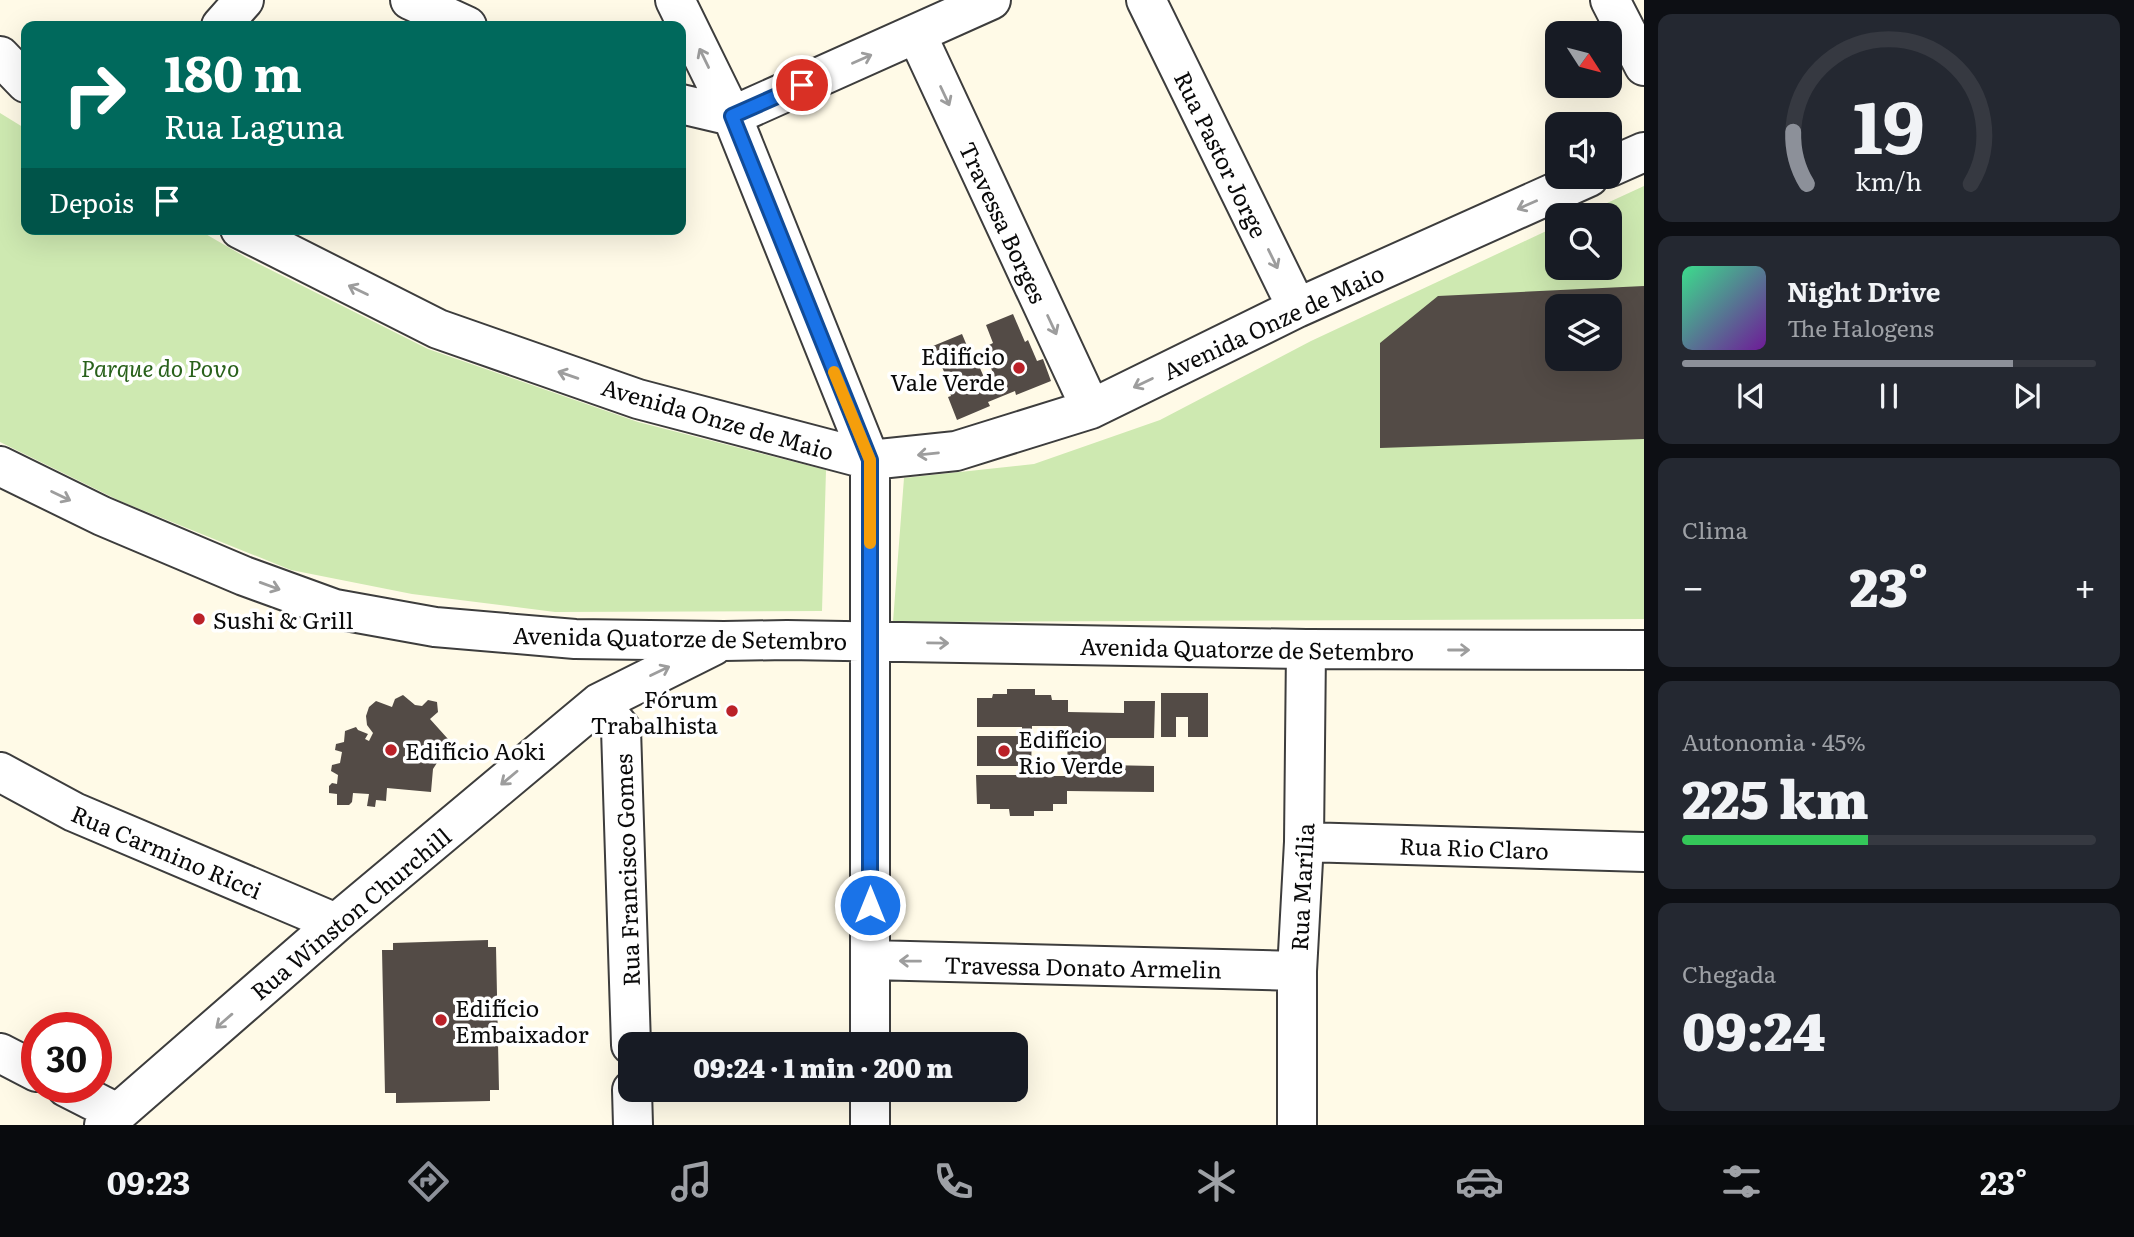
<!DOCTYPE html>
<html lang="pt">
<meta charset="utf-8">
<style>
:root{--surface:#171b24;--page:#242831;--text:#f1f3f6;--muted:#9ea1a6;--line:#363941;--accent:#8c9099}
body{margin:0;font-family:Literata,serif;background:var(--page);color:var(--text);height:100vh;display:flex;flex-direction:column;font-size:26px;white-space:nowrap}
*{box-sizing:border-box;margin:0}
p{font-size:23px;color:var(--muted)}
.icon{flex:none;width:38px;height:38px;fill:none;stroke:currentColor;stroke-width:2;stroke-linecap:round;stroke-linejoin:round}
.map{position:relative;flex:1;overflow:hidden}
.panel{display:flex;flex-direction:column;gap:14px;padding:14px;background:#0d0f14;width:490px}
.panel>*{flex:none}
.top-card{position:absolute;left:21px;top:21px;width:665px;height:214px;border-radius:14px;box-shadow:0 7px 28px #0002;background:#00695c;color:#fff;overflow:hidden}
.needle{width:46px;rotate:126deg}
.tools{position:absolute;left:1545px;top:21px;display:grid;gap:14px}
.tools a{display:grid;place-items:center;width:77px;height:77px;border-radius:14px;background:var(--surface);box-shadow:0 7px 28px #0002;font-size:35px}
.speed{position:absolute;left:21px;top:1012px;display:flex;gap:14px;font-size:35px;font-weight:700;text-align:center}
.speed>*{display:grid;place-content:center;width:91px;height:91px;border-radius:50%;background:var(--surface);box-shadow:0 7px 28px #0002;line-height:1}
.speed .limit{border:10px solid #d22;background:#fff;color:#111}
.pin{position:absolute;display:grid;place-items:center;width:60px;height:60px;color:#fff;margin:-30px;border:4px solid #fff;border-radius:50%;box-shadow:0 2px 7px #0007}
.me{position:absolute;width:77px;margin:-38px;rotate:0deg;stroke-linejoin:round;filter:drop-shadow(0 0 5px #0008)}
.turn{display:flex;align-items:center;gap:24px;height:147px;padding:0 28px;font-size:32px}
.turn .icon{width:91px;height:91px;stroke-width:2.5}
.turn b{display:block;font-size:49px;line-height:60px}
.then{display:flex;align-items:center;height:66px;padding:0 28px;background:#0003;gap:14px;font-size:26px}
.big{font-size:52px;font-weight:800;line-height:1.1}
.panel .card{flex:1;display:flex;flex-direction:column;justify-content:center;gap:10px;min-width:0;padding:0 24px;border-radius:14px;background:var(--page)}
.panel .dial{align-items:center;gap:0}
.dial svg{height:182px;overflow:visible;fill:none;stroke:var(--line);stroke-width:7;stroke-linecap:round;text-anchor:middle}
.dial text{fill:var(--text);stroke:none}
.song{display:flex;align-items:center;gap:21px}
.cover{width:84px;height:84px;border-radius:10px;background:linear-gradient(135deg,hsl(150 70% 55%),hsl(280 70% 35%))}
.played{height:7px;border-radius:4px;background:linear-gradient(90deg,var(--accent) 80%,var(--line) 80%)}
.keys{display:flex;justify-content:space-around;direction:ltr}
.heat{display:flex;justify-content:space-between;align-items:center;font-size:38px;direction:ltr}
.charge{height:10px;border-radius:5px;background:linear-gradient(90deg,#34c759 45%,var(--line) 0)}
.trip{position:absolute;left:618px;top:1032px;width:410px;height:70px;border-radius:14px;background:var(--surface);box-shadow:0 7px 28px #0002;font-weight:800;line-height:70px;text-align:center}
.dock{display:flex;height:112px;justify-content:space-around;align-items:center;background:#090b0e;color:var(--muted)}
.dock .icon{width:49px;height:49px}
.dock .on{color:var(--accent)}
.dock b{font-size:32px;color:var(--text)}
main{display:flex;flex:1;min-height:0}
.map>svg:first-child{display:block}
</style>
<main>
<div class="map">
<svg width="1644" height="1125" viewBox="0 0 1644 1125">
<rect width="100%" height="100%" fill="#fffae7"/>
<path fill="#cee9b1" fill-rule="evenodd" d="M0,113L26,129V229H197L247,258L428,349L638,422L826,470L822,611L555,612L412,594L291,570L120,501L0,442Z
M1644,186V619L893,622L904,478L1034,464L1160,420L1311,341L1557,226L1558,268H1610V215H1581ZM1558,306H1610V359H1558Z"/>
<path fill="#534b46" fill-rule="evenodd" d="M1644,286V439L1380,448V343L1438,296ZM1558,306H1610V359H1558Z
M1013,314L1025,342L1028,340L1037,361L1043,359L1051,381L1016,395L1015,391L988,402L990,406L957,420L948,397L951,396L943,375L945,374L933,346L962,334L970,353L973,352L986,382L995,378L983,348L993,343L986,325Z
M1007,689H1035V695H1051L1052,700H1068V712L1124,713V701H1155L1154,738H1106V765L1154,766V792L1067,791V804H1053V811H1034V816H1010L1009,809H990V804H977L976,775H1018V766H977V736H1022V727H977V698H992L993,694H1007ZM1032,726H1068L1067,776H1031Z
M1161,693H1208V737H1188V717H1176V737H1161Z
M403,695L415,705L422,706L428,700L437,702L438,712L430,719L448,739V746L433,769L431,792L387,788L386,801L376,800L375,807L367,806L369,794L353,793L352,802L349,805H337V794L329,793V786L332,783L337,784L338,775L331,771L332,765L340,763L342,752L335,750L336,744L344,742L345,731L356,727L358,730L368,734L365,739L369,741L373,733L367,725L366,716L369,707L376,701L392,707L395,699Z
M488,940V947H496L499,1090H490V1101L396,1103V1093H385L382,950H393V943Z"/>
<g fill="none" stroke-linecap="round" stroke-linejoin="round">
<g stroke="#3d3d3d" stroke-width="42">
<path id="minor" d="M410,0L467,26
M675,0L732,116L870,460V1045
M1146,0L1297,308
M1610,0L1644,66
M221,26L244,0
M917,35L1091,409
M0,56L26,83
M681,104L732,116L991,0
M1610,167L1644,152
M240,229L438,329L638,399L870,460L956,451L1091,409L1297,308L1589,177
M0,466L102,516L244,576L335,609L435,627L575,639L724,641L787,640L1306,649L1644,650
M599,703L621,729L631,1045
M0,772L74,812L336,923
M1304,842L1644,852
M870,960L1297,971
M0,1053L37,1072
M66,1087L117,1113
M632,1090L633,1125
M870,1090V1125
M104,1125L336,923L599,703L713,646
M1297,1125V971L1304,842L1306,649"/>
</g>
<use href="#minor" stroke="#fff" stroke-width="38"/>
</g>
<defs><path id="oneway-shaft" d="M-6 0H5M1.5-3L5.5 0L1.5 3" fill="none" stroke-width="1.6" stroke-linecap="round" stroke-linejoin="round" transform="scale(1.75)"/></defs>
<g stroke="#9d9d9d">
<use href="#oneway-shaft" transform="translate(704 58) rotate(-116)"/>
<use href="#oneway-shaft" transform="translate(862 59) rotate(-24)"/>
<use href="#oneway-shaft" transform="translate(945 96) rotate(65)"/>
<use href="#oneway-shaft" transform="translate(1527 205) rotate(156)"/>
<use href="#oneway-shaft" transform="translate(1273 259) rotate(64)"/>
<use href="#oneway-shaft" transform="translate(358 290) rotate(-154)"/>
<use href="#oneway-shaft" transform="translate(1052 325) rotate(65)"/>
<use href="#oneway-shaft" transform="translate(568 375) rotate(-161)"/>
<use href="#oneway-shaft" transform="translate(1143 383) rotate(154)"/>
<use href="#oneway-shaft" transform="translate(928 454) rotate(174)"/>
<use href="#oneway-shaft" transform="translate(61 496) rotate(26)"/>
<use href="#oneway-shaft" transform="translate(270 586) rotate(20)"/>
<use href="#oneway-shaft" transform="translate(938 643) rotate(1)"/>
<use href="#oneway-shaft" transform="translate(1459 650)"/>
<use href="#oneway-shaft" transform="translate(660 671) rotate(-26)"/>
<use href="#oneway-shaft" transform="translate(509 778) rotate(140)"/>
<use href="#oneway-shaft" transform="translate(910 961) rotate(-179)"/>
<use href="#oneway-shaft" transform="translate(224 1021) rotate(139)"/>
</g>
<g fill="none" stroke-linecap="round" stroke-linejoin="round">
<g stroke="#114b97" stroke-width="18">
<path id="route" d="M802,85L732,116L870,460V905"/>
</g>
<use href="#route" stroke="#1a73e8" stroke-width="12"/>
<path stroke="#f59e0b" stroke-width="12" d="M834,372L870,460V543"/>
</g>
<g fill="#bb2128" stroke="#fff" stroke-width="2.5">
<circle cx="1019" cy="368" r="7"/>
<circle cx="199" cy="619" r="7"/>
<circle cx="732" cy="711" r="7"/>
<circle cx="391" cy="750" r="7"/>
<circle cx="1004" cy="751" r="7"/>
<circle cx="441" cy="1020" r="7"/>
</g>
<g text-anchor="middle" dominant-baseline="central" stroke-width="7" stroke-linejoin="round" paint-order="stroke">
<g font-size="23" fill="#0a0a0a" stroke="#fff">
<text transform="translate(1222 154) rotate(64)">Rua Pastor Jorge</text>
<text transform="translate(1004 222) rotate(65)">Travessa Borges</text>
<text transform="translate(1273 321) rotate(-25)">Avenida Onze de Maio</text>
<text transform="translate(718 418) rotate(16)">Avenida Onze de Maio</text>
<text transform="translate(680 637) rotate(1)">Avenida Quatorze de Setembro</text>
<text transform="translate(1247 648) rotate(1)">Avenida Quatorze de Setembro</text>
<text transform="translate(1474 847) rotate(2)">Rua Rio Claro</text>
<text transform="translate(167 851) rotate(23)">Rua Carmino Ricci</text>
<text transform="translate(626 870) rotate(-92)">Rua Francisco Gomes</text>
<text transform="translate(1301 887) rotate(-87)">Rua Marília</text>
<text transform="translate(350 913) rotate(-40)">Rua Winston Churchill</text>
<text transform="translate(1083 966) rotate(1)">Travessa Donato Armelin</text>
</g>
<g font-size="23" fill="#0a0a0a" stroke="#fff" text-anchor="start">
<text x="1005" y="355" text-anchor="end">Edifício<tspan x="1005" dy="26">Vale Verde</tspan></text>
<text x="213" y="619">Sushi &amp; Grill</text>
<text x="718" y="698" text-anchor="end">Fórum<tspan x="718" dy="26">Trabalhista</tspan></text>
<text x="1018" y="738">Edifício<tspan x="1018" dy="26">Rio Verde</tspan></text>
<text x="405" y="750">Edifício Aoki</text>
<text x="455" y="1007">Edifício<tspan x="455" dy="26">Embaixador</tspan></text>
</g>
<g font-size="23" font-style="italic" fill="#29611b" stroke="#fff">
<text x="160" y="367">Parque do Povo</text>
</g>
</g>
</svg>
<div class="tools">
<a><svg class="needle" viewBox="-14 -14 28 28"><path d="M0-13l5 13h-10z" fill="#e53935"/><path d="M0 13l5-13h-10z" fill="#9ea1a6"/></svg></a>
<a><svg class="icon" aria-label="sound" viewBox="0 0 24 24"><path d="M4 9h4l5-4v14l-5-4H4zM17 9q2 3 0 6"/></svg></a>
<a><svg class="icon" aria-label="search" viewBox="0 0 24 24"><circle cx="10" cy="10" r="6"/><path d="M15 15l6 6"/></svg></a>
<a><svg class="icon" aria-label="layers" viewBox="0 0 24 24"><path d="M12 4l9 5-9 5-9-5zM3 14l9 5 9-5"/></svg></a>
</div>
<div class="speed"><div class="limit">30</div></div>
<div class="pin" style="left:802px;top:85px;background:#d93025"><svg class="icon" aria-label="arrive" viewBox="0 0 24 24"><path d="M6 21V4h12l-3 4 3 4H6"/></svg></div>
<svg class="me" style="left:870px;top:905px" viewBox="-20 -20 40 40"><circle r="17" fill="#1a73e8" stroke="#fff" stroke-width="3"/><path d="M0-11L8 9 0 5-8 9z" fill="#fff"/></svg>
<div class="trip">09:24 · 1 min · 200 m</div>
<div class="top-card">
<div class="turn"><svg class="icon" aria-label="right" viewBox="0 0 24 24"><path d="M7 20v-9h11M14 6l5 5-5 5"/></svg><div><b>180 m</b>Rua Laguna</div></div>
<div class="then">Depois<svg class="icon" aria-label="arrive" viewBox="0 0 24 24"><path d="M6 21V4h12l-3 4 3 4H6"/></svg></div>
</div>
</div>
<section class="panel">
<div class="card dial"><svg viewBox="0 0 100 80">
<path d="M14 69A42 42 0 1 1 86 69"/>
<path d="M14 69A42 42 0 0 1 8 46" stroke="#8c9099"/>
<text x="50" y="56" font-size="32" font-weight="700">19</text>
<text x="50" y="72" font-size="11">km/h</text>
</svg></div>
<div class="card">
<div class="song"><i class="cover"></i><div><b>Night Drive</b><p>The Halogens</p></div></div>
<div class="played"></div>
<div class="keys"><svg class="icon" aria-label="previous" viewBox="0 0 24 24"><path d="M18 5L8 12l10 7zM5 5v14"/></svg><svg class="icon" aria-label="pause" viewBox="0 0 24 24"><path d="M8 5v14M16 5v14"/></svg><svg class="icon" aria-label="next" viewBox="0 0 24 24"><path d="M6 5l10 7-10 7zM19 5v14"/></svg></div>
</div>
<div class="card"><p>Clima</p>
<div class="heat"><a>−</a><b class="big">23°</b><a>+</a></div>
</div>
<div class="card"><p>Autonomia · 45%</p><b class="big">225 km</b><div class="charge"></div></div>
<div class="card"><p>Chegada</p><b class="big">09:24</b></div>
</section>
</main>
<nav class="dock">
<b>09:23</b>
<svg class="icon on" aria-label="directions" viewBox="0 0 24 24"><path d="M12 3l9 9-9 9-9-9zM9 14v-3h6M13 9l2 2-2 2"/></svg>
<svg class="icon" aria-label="music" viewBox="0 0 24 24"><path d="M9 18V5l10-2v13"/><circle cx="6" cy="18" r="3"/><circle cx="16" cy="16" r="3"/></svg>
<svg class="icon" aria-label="phone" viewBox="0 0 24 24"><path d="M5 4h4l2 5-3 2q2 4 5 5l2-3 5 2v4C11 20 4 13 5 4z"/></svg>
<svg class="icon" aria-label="climate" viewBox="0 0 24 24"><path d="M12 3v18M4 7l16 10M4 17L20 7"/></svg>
<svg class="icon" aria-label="car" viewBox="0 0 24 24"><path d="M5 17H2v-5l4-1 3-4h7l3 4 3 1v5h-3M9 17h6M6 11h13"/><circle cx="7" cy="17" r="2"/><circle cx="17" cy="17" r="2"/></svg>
<svg class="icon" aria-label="filters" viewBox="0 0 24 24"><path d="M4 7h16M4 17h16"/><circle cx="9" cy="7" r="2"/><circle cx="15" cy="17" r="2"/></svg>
<b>23°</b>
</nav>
